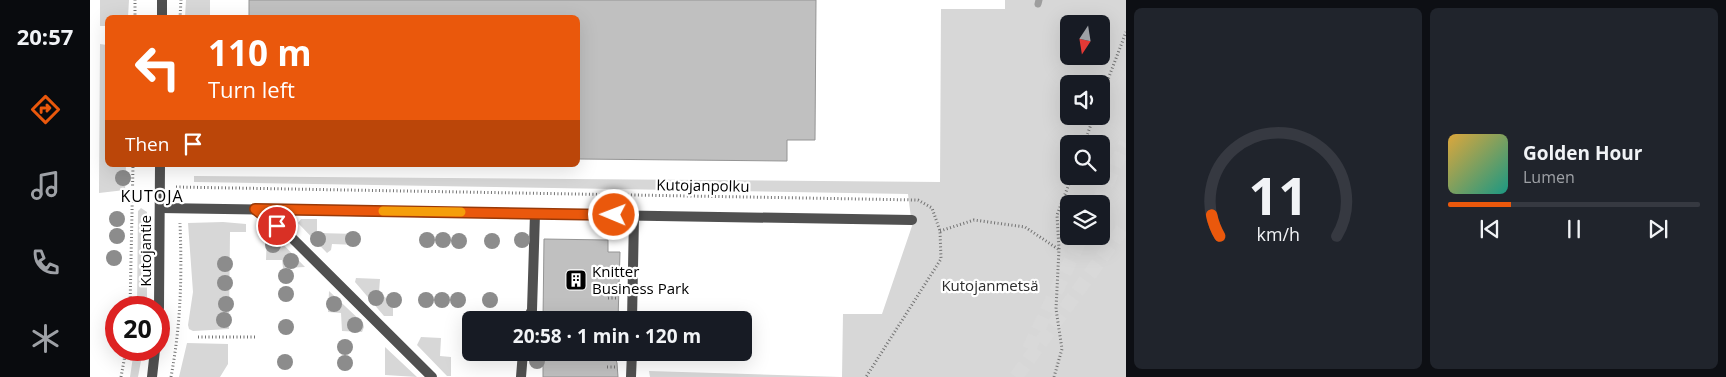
<!DOCTYPE html>
<meta charset="utf-8">
<style>
:root{--surface:#171b24;--page:#20242c;--text:#f1f3f6;--muted:#9ea1a6;--line:#363941;--accent:#ea580c}
body{margin:0;font-family:"Open Sans",sans-serif;background:var(--page);color:var(--text);height:100vh;display:flex;flex-direction:column;font-size:19px;white-space:nowrap}
*{box-sizing:border-box;margin:0}
p{font-size:16px;color:var(--muted)}
.icon{flex:none;width:28px;height:28px;fill:none;stroke:currentColor;stroke-width:2;stroke-linecap:round;stroke-linejoin:round}
.map{position:relative;flex:1;overflow:hidden}
.side{display:flex;flex-direction:column;gap:8px;padding:8px;background:#0d0f14;width:600px}
.side>*{flex:none}
.guide{position:absolute;left:15px;top:15px;width:475px;height:152px;border-radius:8px;box-shadow:0 5px 20px #0002;background:#ea580c;color:#fff;overflow:hidden}
.needle{width:32px;rotate:192deg}
.buttons{position:absolute;left:970px;top:15px;display:grid;gap:10px}
.buttons a{display:grid;place-items:center;width:50px;height:50px;border-radius:8px;background:var(--surface);box-shadow:0 5px 20px #0002;font-size:25px}
.speed{position:absolute;left:15px;top:296px;display:flex;gap:10px;font-size:25px;font-weight:700;text-align:center}
.speed>*{display:grid;place-content:center;width:65px;height:65px;border-radius:50%;background:var(--surface);box-shadow:0 5px 20px #0002;line-height:1}
.speed .limit{border:8px solid #d22;background:#fff;color:#111}
.pin{position:absolute;display:grid;place-items:center;width:42px;height:42px;color:#fff;margin:-21px;border:2px solid #fff;border-radius:50%;box-shadow:0 1px 5px #0007}
.me{position:absolute;width:55px;margin:-28px;rotate:271deg;stroke-linejoin:round;filter:drop-shadow(0 0 4px #0008)}
.turn{display:flex;align-items:center;gap:18px;height:105px;padding:0 20px;font-size:22px}
.turn .icon{width:65px;height:65px;stroke-width:2.5}
.turn b{display:block;font-size:35px;line-height:42px}
.then{display:flex;align-items:center;height:48px;padding:0 20px;background:#0003;gap:10px;font-size:19px}
.side .card{flex:1;display:flex;flex-direction:column;justify-content:center;gap:8px;min-width:0;padding:0 18px;border-radius:8px;background:var(--page)}
.side .dial{align-items:center;gap:0}
.dial svg{height:130px;overflow:visible;fill:none;stroke:var(--line);stroke-width:7;stroke-linecap:round;text-anchor:middle}
.dial text{fill:var(--text);stroke:none}
.song{display:flex;align-items:center;gap:15px}
.cover{width:60px;height:60px;border-radius:8px;background:linear-gradient(135deg,hsl(40 70% 55%),hsl(170 70% 35%))}
.played{height:5px;border-radius:2px;background:linear-gradient(90deg,var(--accent) 25%,var(--line) 25%)}
.keys{display:flex;justify-content:space-around;direction:ltr}
.side .tiles{flex:1;display:grid;gap:8px;grid-template-columns:repeat(2,1fr)}
.trip{position:absolute;left:372px;top:311px;width:290px;height:50px;border-radius:8px;background:var(--surface);box-shadow:0 5px 20px #0002;font-weight:700;line-height:50px;text-align:center}
main{display:flex;flex:1;min-height:0}
.tabs{display:flex;flex-direction:column;width:90px;justify-content:space-around;align-items:center;background:#090b0e;color:var(--muted)}
.tabs .icon{width:35px;height:35px}
.tabs .active{color:var(--accent)}
.tabs b{font-size:22px;color:var(--text)}
.map>svg:first-child{display:block}
</style>
<main>
<nav class="tabs">
<b>20:57</b>
<svg class="icon active" aria-label="directions" viewBox="0 0 24 24"><path d="M12 3l9 9-9 9-9-9zM9 14v-3h6M13 9l2 2-2 2"/></svg>
<svg class="icon" aria-label="music" viewBox="0 0 24 24"><path d="M9 18V5l10-2v13"/><circle cx="6" cy="18" r="3"/><circle cx="16" cy="16" r="3"/></svg>
<svg class="icon" aria-label="phone" viewBox="0 0 24 24"><path d="M5 4h4l2 5-3 2q2 4 5 5l2-3 5 2v4C11 20 4 13 5 4z"/></svg>
<svg class="icon" aria-label="climate" viewBox="0 0 24 24"><path d="M12 3v18M4 7l16 10M4 17L20 7"/></svg>
</nav>
<div class="map">
<svg width="1036" height="377" viewBox="0 0 1036 377">
<rect width="100%" height="100%" fill="#fff"/>
<path fill="#d7d7d7" fill-rule="evenodd" d="M10,0H39L38,17L18,18L17,26H10Z
M96,0H120V17H95Z
M915,0H1036V377H752L753,314H792L822,226L818,194L104,182V176L850,182L851,9H915ZM979,24H1011V56H979ZM979,84H1011V116H979ZM979,144H1011V176H979ZM979,204H1011V236H979Z
M10,44L17,45L18,165H36L35,190L9,193Z
M51,208L57,212V307H47L48,211Z
M211,219H227V233L267,234V245L242,244L241,250L237,253L208,223Z
M133,222L156,224V232H140L139,329L103,331L99,329L98,325L103,292L98,223Z
M177,233L189,240L215,267L193,268L192,260H176Z
M266,278L290,279L289,292L303,304V316H294L265,282Z
M239,291L273,323L274,327L272,332L252,331L251,313L238,312Z
M331,337L351,338L350,356L361,357V376H357L327,345Z
M97,343L138,344V364L130,377H89Z
M295,347L327,377L295,375Z
M44,350H53L48,377H40Z
M559,371L750,377H560Z"/>
<g fill="none" stroke-linecap="round" stroke-linejoin="round">
<path stroke="#9e9e9e" stroke-width="7" d="M948,4L949,0"/>
</g>
<path fill="#c0c0c0" stroke="#949494" d="M159,0H726L725,140H697V161L488,159V18H159Z
M454,239L518,240V252H530L528,320H453Z
M453,352H523L527,363L528,377H453Z"/>
<g fill="none" stroke-linecap="round" stroke-linejoin="round">
<path stroke="#d9d9d9" stroke-width="14" stroke-dasharray="14 7" stroke-linecap="butt" d="M1007,204L1036,143
M939,349L992,236
M926,377L1036,224"/>
<path stroke="#727272" stroke-width="3" stroke-dasharray="1 2.5" stroke-linecap="butt" d="M45,18V0
M90,18L91,0
M1011,98L1036,32
M994,144L1004,116
M86,187L828,200L842,208L850,231L851,259L776,377
M850,231L884,220L935,227L968,249
M518,298H527
M40,308L43,165
M108,337H166
M517,367H526
M31,377L36,350
M81,377C91,323 92,277 90,223
M964,377L972,349L966,309L969,249L967,215L982,176"/>
<path stroke="#505050" stroke-width="10" d="M70,208L822,220
M165,209L199,235L342,377
M437,320L442,310L445,214
M542,320L544,216
M431,377L433,352
M541,377L542,352"/>
<path stroke="#505050" stroke-width="10" d="M72,18V0
M69,308L70,165
M62,377L65,350"/>
</g>
<g fill="#8c8c8c">
<circle cx="33" cy="178" r="8"/>
<circle cx="27" cy="219" r="8"/>
<circle cx="27" cy="236" r="8"/>
<circle cx="228" cy="239" r="8"/>
<circle cx="263" cy="239" r="8"/>
<circle cx="337" cy="240" r="8"/>
<circle cx="353" cy="240" r="8"/>
<circle cx="432" cy="240" r="8"/>
<circle cx="369" cy="241" r="8"/>
<circle cx="402" cy="241" r="8"/>
<circle cx="183" cy="245" r="8"/>
<circle cx="24" cy="258" r="8"/>
<circle cx="201" cy="261" r="8"/>
<circle cx="135" cy="264" r="8"/>
<circle cx="196" cy="276" r="8"/>
<circle cx="135" cy="283" r="8"/>
<circle cx="196" cy="294" r="8"/>
<circle cx="286" cy="298" r="8"/>
<circle cx="304" cy="300" r="8"/>
<circle cx="336" cy="300" r="8"/>
<circle cx="352" cy="300" r="8"/>
<circle cx="368" cy="300" r="8"/>
<circle cx="400" cy="300" r="8"/>
<circle cx="136" cy="304" r="8"/>
<circle cx="244" cy="304" r="8"/>
<circle cx="134" cy="320" r="8"/>
<circle cx="265" cy="325" r="8"/>
<circle cx="196" cy="327" r="8"/>
<circle cx="255" cy="347" r="8"/>
<circle cx="447" cy="361" r="8"/>
<circle cx="195" cy="362" r="8"/>
<circle cx="255" cy="363" r="8"/>
</g>
<g fill="none" stroke-linecap="round" stroke-linejoin="round">
<g stroke="#983908" stroke-width="12">
<path id="route" d="M187,226L165,209L524,215"/>
</g>
<use href="#route" stroke="#ea580c" stroke-width="9"/>
<path stroke="#f59e0b" stroke-width="9" d="M293,211L371,212"/>
</g>
<defs>
<g id="building-square" transform="scale(1.125)"><rect x="-9" y="-9" width="18" height="18" rx="4" fill="#000" stroke="#fff"/><path d="M-4-6H4V6H1V3H-1V6H-4ZM-2.5-4.3h1.7v1.8h-1.7ZM.8-4.3h1.7v1.8H.8ZM-2.5-1h1.7V.8h-1.7ZM.8-1h1.7V.8H.8Z" fill="#fff"/></g>
</defs>
<g fill-rule="evenodd">
<use href="#building-square" x="486" y="280"/>
</g>
<g text-anchor="middle" dominant-baseline="central" stroke-width="4.5" stroke-linejoin="round" paint-order="stroke">
<g font-size="15" fill="#000" stroke="#fff">
<text transform="translate(613 185) rotate(1)">Kutojanpolku</text>
<text transform="translate(55 251) rotate(-90)">Kutojantie</text>
</g>
<g font-size="15" fill="#000" stroke="#fff" text-anchor="start">
<text x="502" y="271">Knitter<tspan x="502" dy="17">Business Park</tspan></text>
</g>
<g font-size="15" fill="#2e2e2e" stroke="#fff">
<text x="900" y="285">Kutojanmetsä</text>
</g>
<g font-size="16" letter-spacing="1" fill="#000" stroke="#fff">
<text x="62" y="196">KUTOJA</text>
</g>
</g>
</svg>
<div class="buttons">
<a><svg class="needle" viewBox="-14 -14 28 28"><path d="M0-13l5 13h-10z" fill="#e53935"/><path d="M0 13l5-13h-10z" fill="#9ea1a6"/></svg></a>
<a><svg class="icon" aria-label="sound" viewBox="0 0 24 24"><path d="M4 9h4l5-4v14l-5-4H4zM17 9q2 3 0 6"/></svg></a>
<a><svg class="icon" aria-label="search" viewBox="0 0 24 24"><circle cx="10" cy="10" r="6"/><path d="M15 15l6 6"/></svg></a>
<a><svg class="icon" aria-label="layers" viewBox="0 0 24 24"><path d="M12 4l9 5-9 5-9-5zM3 14l9 5 9-5"/></svg></a>
</div>
<div class="speed"><div class="limit">20</div></div>
<div class="pin" style="left:187px;top:226px;background:#d93025"><svg class="icon" aria-label="arrive" viewBox="0 0 24 24"><path d="M6 21V4h12l-3 4 3 4H6"/></svg></div>
<svg class="me" style="left:524px;top:215px" viewBox="-20 -20 40 40"><circle r="17" fill="#ea580c" stroke="#fff" stroke-width="3"/><path d="M0-11L8 9 0 5-8 9z" fill="#fff"/></svg>
<div class="trip">20:58 · 1 min · 120 m</div>
<div class="guide">
<div class="turn"><svg class="icon" aria-label="left" viewBox="0 0 24 24"><path d="M17 20v-9H6M10 6l-5 5 5 5"/></svg><div><b>110 m</b>Turn left</div></div>
<div class="then">Then<svg class="icon" aria-label="arrive" viewBox="0 0 24 24"><path d="M6 21V4h12l-3 4 3 4H6"/></svg></div>
</div>
</div>
<section class="side">
<div class="tiles">
<div class="card dial"><svg viewBox="0 0 100 80">
<path d="M14 69A42 42 0 1 1 86 69"/>
<path d="M14 69A42 42 0 0 1 9 56" stroke="#ea580c"/>
<text x="50" y="56" font-size="32" font-weight="700">11</text>
<text x="50" y="72" font-size="11">km/h</text>
</svg></div>
<div class="card">
<div class="song"><i class="cover"></i><div><b>Golden Hour</b><p>Lumen</p></div></div>
<div class="played"></div>
<div class="keys"><svg class="icon" aria-label="previous" viewBox="0 0 24 24"><path d="M18 5L8 12l10 7zM5 5v14"/></svg><svg class="icon" aria-label="pause" viewBox="0 0 24 24"><path d="M8 5v14M16 5v14"/></svg><svg class="icon" aria-label="next" viewBox="0 0 24 24"><path d="M6 5l10 7-10 7zM19 5v14"/></svg></div>
</div>
</div>
</section>
</main>
